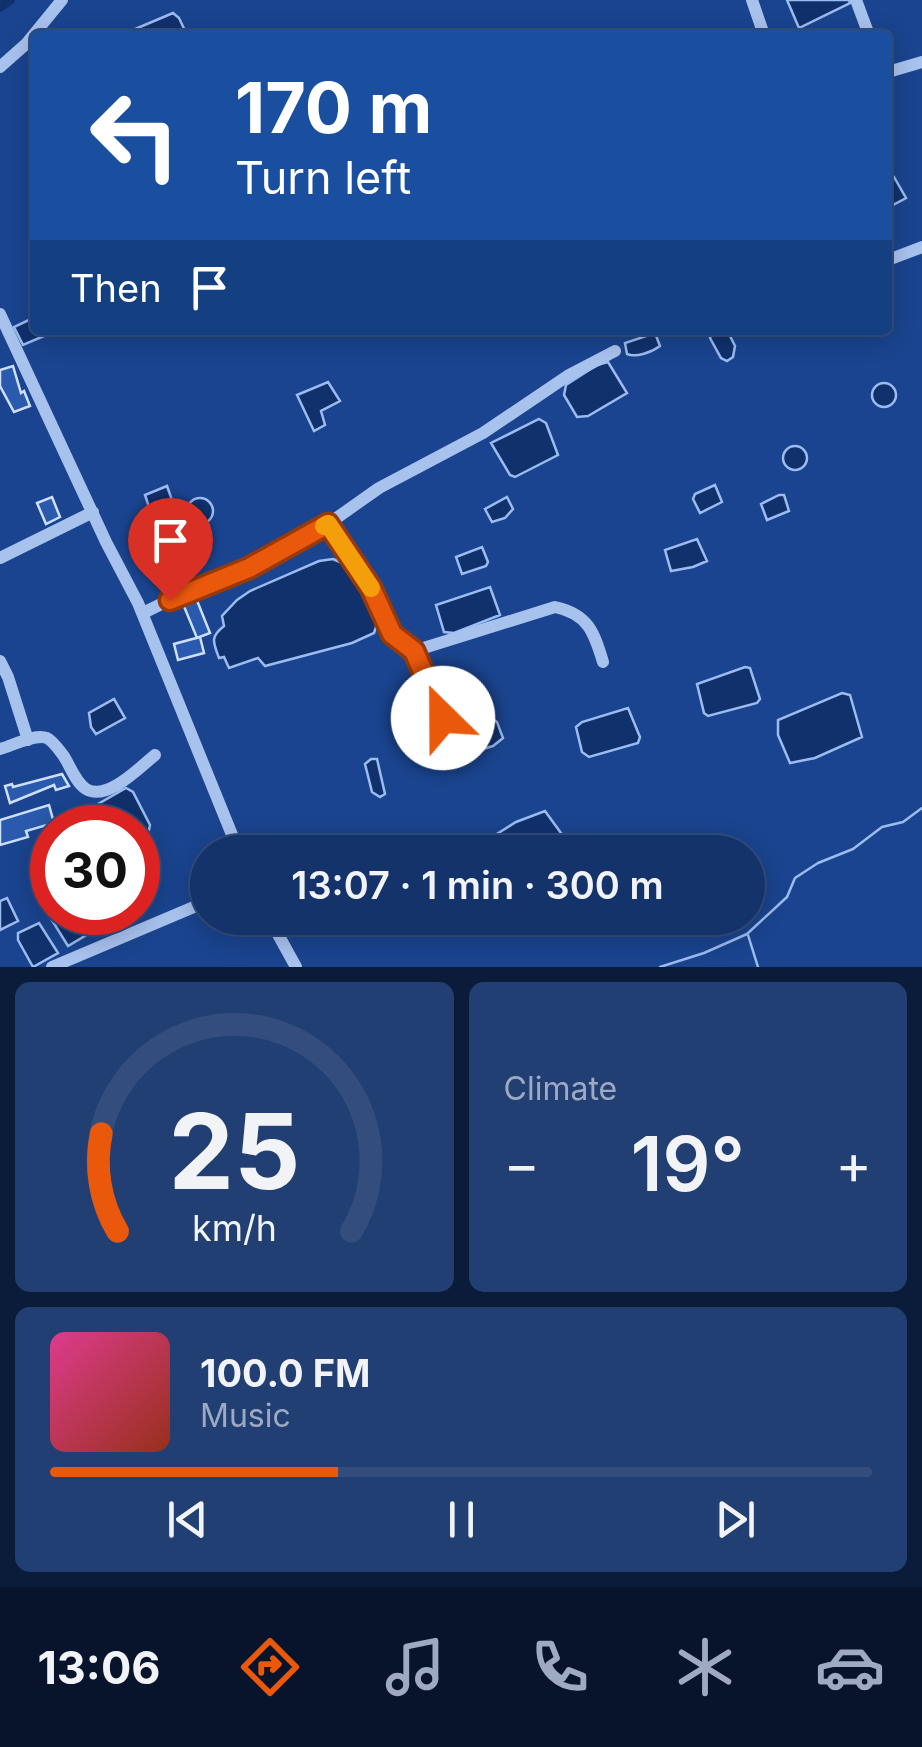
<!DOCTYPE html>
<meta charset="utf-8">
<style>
:root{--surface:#14336b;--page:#213f73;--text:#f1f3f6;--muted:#9daac1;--line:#334e7e;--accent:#ea580c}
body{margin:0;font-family:Inter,sans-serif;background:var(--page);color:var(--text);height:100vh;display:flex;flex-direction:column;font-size:38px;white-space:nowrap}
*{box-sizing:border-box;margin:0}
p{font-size:32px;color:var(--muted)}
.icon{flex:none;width:55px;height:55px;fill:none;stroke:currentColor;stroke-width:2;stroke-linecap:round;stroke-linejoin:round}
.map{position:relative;height:967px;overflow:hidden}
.side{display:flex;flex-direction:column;gap:15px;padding:15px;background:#0b1c3b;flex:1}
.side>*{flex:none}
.banner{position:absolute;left:30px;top:30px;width:862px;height:305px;border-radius:10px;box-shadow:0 5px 25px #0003,0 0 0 2px var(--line);background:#1a4fa0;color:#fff;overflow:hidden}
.speed{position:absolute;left:30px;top:805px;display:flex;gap:20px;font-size:50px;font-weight:700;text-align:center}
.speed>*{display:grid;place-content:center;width:130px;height:130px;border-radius:50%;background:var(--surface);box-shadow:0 5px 25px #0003,0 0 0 2px var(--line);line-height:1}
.speed .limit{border:15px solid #d22;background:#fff;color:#111}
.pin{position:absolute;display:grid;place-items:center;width:85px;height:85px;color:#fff;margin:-102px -42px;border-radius:50% 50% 50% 0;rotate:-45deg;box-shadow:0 0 10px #0007}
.pin .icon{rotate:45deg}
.me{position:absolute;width:110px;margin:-55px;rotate:337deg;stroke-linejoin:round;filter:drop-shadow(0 0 8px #0008)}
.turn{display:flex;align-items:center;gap:35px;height:210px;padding:0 40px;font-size:45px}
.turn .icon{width:130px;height:130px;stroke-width:2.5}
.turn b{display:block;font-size:70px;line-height:85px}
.then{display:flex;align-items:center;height:95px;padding:0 40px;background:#0003;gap:20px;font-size:38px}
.big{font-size:75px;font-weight:600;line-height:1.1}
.side .tile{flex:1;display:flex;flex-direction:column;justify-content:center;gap:15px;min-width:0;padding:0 35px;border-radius:15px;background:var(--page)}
.side .dial{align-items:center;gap:0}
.dial svg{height:260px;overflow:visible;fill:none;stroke:var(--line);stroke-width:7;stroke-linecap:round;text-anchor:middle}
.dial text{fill:var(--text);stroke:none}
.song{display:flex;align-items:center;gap:30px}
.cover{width:120px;height:120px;border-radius:15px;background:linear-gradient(135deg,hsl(330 70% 55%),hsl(10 70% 35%))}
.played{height:10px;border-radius:5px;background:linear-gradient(90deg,var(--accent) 35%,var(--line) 35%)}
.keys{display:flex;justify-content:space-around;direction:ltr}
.heat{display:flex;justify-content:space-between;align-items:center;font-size:55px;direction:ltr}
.side .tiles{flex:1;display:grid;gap:15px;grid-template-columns:1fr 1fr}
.tile:last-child{grid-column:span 2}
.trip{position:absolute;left:190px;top:835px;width:575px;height:100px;border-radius:50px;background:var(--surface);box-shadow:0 5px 25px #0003,0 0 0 2px var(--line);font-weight:600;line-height:100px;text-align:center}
.dock{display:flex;height:160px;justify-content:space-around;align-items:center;background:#08142b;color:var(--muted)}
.dock .icon{width:70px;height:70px}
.dock .active{color:var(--accent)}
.dock b{font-size:45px;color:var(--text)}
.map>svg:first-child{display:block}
</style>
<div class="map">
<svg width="922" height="967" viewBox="0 0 922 967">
<rect width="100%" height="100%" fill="#1a448f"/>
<path fill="#11316d" stroke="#9bbcf0" stroke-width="2.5" d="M787,0H849L850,3L799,28Z
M173,13L179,18L187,35H121Z
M894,177L906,198L891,206L888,204V178Z
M35,317V330H58L23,345L14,327Z
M713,330H727L735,346L733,357L727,361L721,358L710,338Z
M655,333L660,346C652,352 636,358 627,354L625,343Z
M608,362L627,393L588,416L577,417L564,395L566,385L597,365Z
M328,382L340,401L321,411L325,425L314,431L297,395Z
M872 395a12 12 0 1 1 24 0a12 12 0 1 1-24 0Z
M539,419L546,423L558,455L515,477L510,475L491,443Z
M783 458a12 12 0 1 1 24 0a12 12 0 1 1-24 0Z
M715,485L722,502L700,513L693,499L695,494Z
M167,486L173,503L150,510L145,495Z
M779,495H784L789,511L767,520L761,504Z
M507,497L513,509L505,518L492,522L485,509Z
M187 511a13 13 0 1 1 26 0a13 13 0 1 1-26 0Z
M697,539L707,561L693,567L671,571L665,550Z
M482,547L488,562L486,566L462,574L456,557Z
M333,559L351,567L378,620L374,633L352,643L265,666L258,658L229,668L224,657L219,658C213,642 210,637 224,626L222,616L237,600L250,591L319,561Z
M490,587L500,615L454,633L444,632L436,605Z
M745,667L750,668L760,699L757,703L708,716L704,713L697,684Z
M842,693L850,695L862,737L815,758L790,763L778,735V720Z
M114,699L125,718L96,734L91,727L89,713Z
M628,708L640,737L638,743L589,757L582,752L576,727L582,722Z
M493,719L497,722L503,738L493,746L469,753L460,734Z
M436,737H440L448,753L422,764L415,748Z
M371,759H377L385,794L380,797L372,792L365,764Z
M126,788L133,792L150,825L149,830L138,838V828L90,827L84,815L86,811Z
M545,811L566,840V849L561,852H496L492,837L516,822Z
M7,898L18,921L0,930V901Z
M57,912L81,913L93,931L68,946L50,917Z
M39,923L58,953L33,967L18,940V933Z"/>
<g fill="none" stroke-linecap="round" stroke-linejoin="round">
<path stroke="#9bbcf0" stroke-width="2.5" d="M748,935L758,967
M660,967L704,953L747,934L787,897L795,878L818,863L853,849L882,827L903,822L922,808"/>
<path stroke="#11316d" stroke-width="10" d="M0,7L10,0"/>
</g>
<path fill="#295aad" stroke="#cedffa" stroke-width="2.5" d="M13,366L21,393L24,391L30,406L14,412L0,386V370Z
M52,497L60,517L46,524L37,503Z
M196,598L210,633L197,638L183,604Z
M200,637L204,653L178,660L174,644Z
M62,774L69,786L56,790L54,785L10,803L5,786L12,784L13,787Z
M49,805L54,823L26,831L28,837L0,845V820Z"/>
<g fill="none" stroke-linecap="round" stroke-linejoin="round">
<path stroke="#a8c2ee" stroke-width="12" d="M752,0L764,35
M856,0L869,35
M0,67L26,44L62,0
M888,72L922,62
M888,260L922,247
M0,314L106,542L138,603L239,852
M328,524L371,588L392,633L414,651
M0,558L93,512
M143,613L198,586L249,567L328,524L379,488L483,433L569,375L615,351
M0,661L8,677L28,740
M443,718L414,651L555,607C588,614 594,632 603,662
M0,749C12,746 35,733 47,738C53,741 59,750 63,755C70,765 75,782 86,789C107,802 140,767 155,755
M269,918L296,967
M52,967L208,901"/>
</g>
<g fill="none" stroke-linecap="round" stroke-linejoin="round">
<g stroke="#983908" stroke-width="25">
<path id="route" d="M170,600L249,568L328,524L371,588L392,634L414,651L443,718"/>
</g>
<use href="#route" stroke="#ea580c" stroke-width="18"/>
<path stroke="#f59e0b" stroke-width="18" d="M324,526L328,524L371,588"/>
</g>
</svg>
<div class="speed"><div class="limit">30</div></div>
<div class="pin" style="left:170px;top:600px;background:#d93025"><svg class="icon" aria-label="arrive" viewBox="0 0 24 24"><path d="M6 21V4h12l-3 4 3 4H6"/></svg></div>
<svg class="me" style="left:443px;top:718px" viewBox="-20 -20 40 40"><circle r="19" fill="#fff"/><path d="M0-13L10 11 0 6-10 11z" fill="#ea580c"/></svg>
<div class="trip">13:07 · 1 min · 300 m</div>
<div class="banner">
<div class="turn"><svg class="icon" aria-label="left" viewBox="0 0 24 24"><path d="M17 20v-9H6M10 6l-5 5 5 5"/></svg><div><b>170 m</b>Turn left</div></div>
<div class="then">Then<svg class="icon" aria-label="arrive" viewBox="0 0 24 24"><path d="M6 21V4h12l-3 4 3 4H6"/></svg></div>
</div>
</div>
<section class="side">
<div class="tiles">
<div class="tile dial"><svg viewBox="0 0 100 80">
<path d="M14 69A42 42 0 1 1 86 69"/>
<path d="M14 69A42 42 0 0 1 9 39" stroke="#ea580c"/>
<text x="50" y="56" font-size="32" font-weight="700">25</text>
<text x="50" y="72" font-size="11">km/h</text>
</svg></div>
<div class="tile"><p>Climate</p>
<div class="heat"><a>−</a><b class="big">19°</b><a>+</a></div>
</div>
<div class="tile">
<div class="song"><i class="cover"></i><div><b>100.0 FM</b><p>Music</p></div></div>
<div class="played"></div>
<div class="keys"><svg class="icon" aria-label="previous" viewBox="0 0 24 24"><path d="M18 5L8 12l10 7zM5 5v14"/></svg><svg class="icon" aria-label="pause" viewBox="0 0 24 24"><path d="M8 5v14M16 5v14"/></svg><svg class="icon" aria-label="next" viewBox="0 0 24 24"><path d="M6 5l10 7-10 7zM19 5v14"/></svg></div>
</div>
</div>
</section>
<nav class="dock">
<b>13:06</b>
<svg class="icon active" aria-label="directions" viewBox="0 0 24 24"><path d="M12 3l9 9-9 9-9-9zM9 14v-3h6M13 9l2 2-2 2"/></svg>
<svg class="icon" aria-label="music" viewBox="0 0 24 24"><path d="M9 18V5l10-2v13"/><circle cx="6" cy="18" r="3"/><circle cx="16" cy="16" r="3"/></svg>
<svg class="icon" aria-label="phone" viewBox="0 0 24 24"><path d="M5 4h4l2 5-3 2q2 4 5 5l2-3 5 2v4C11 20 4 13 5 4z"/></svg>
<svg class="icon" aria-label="climate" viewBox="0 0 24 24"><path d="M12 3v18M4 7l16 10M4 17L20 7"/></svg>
<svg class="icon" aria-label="car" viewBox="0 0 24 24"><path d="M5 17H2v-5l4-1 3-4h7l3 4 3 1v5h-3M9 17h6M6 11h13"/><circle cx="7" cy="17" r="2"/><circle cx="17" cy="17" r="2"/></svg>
</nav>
